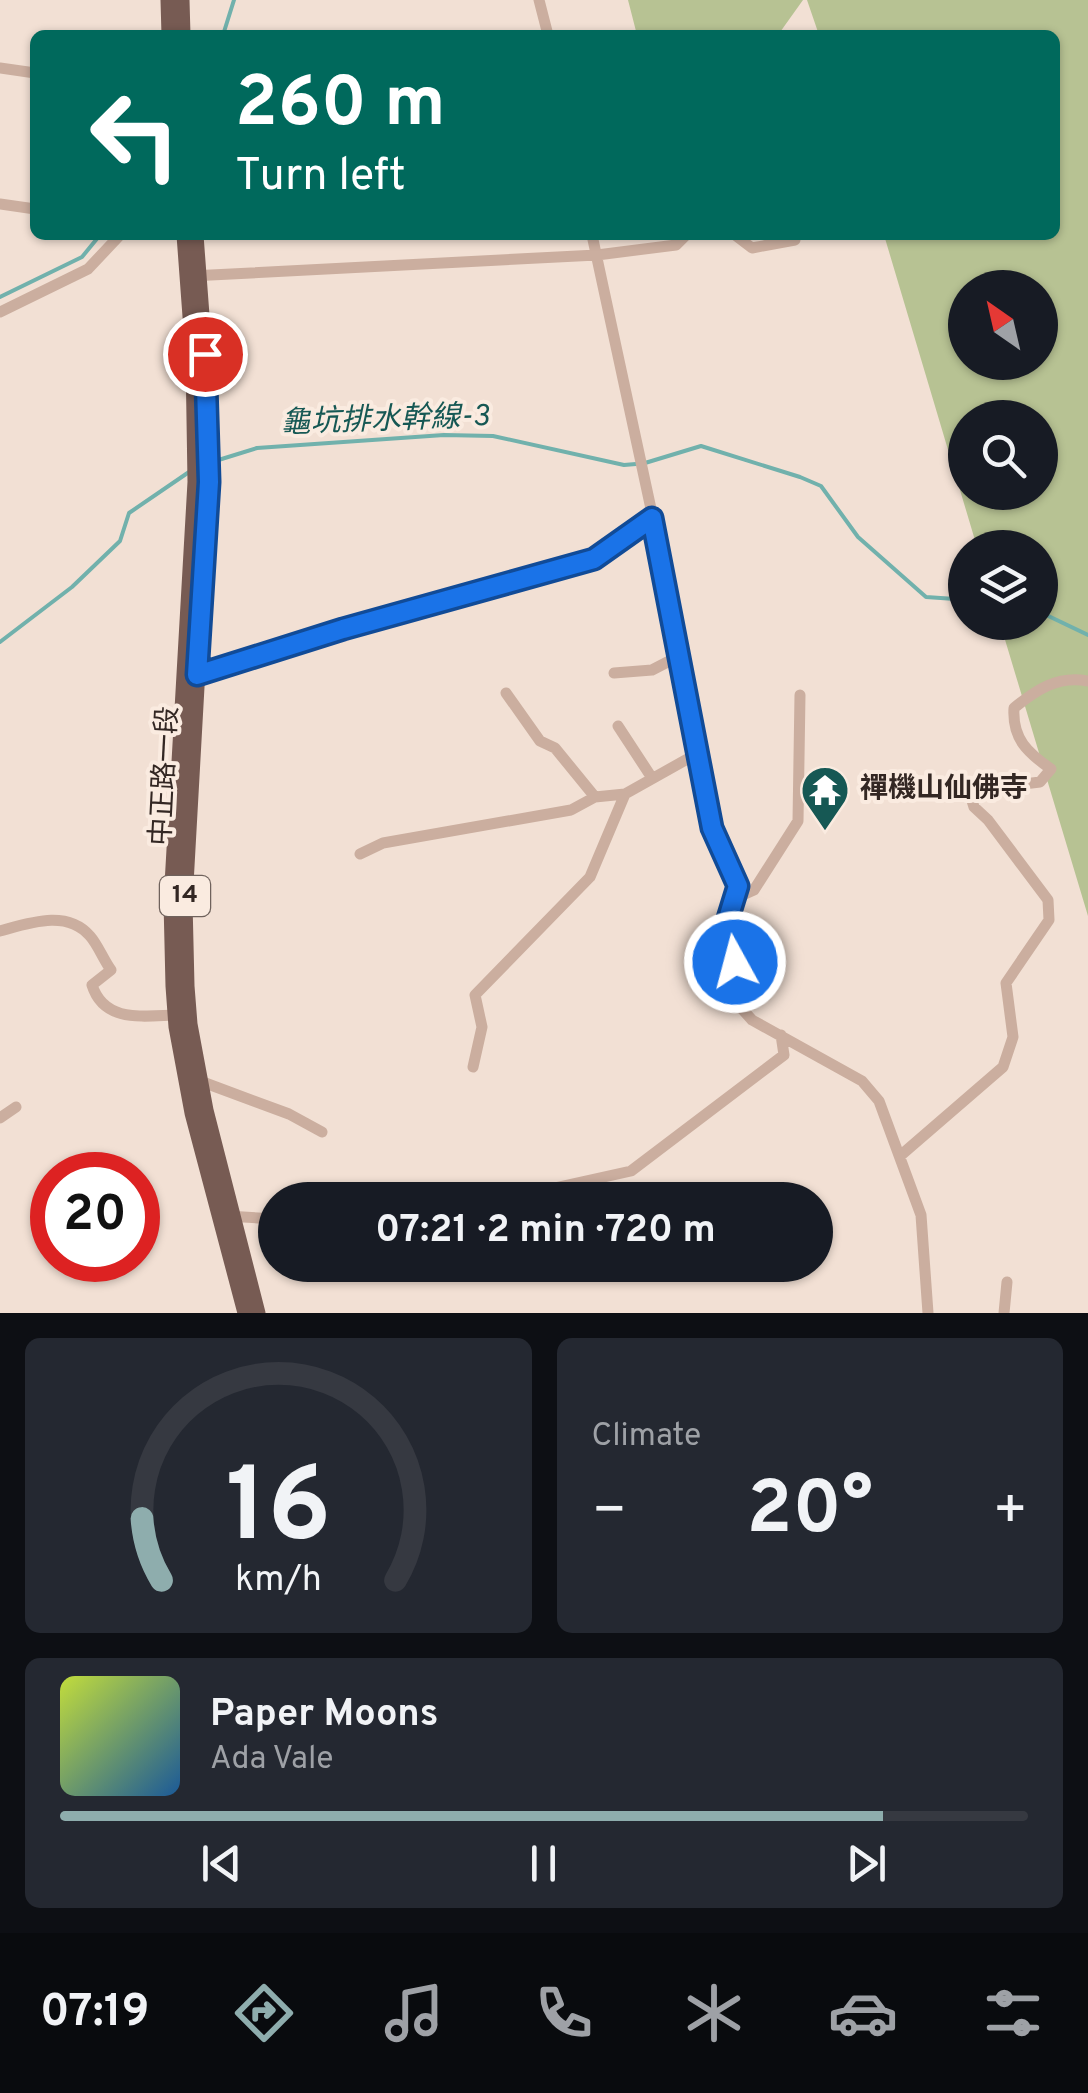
<!DOCTYPE html>
<meta charset="utf-8">
<style>
:root{--surface:#171b24;--page:#242831;--text:#f1f3f6;--muted:#9ea1a6;--line:#363941;--accent:#8eadad}
body{margin:0;font-family:Overpass,"Noto Sans TC",sans-serif;background:var(--page);color:var(--text);height:100vh;display:flex;flex-direction:column;font-size:38px;white-space:nowrap}
*{box-sizing:border-box;margin:0}
p{font-size:32px;color:var(--muted)}
.icon{flex:none;width:55px;height:55px;fill:none;stroke:currentColor;stroke-width:2;stroke-linecap:round;stroke-linejoin:round}
.map{position:relative;height:1313px;overflow:hidden}
.details{display:flex;flex-direction:column;gap:25px;padding:25px;background:#0d0f14;flex:1}
.details>*{flex:none}
.guide{position:absolute;left:30px;top:30px;width:1030px;height:210px;border-radius:15px;box-shadow:0 2px 8px #0004;background:#00695c;color:#fff;overflow:hidden}
.needle{width:65px;rotate:326deg}
.controls{position:absolute;left:948px;top:270px;display:grid;gap:20px}
.controls a{display:grid;place-items:center;width:110px;height:110px;border-radius:50%;background:var(--surface);box-shadow:0 2px 8px #0004;font-size:50px}
.speed{position:absolute;left:30px;top:1152px;display:flex;gap:20px;font-size:50px;font-weight:700;text-align:center}
.speed>*{display:grid;place-content:center;width:130px;height:130px;border-radius:50%;background:var(--surface);box-shadow:0 2px 8px #0004;line-height:1}
.speed .limit{border:15px solid #d22;background:#fff;color:#111}
.pin{position:absolute;display:grid;place-items:center;width:85px;height:85px;color:#fff;margin:-42px;border:5px solid #fff;border-radius:50%;box-shadow:0 2px 10px #0007}
.me{position:absolute;width:110px;margin:-55px;rotate:353deg;stroke-linejoin:round;filter:drop-shadow(0 0 8px #0008)}
.turn{display:flex;align-items:center;gap:35px;height:210px;padding:0 40px;font-size:45px}
.turn .icon{width:130px;height:130px;stroke-width:2.5}
.turn b{display:block;font-size:70px;line-height:85px}
.big{font-size:75px;font-weight:700;line-height:1.1}
.details .tile{flex:1;display:flex;flex-direction:column;justify-content:center;gap:15px;min-width:0;padding:0 35px;border-radius:15px;background:var(--page)}
.details .dial{align-items:center;gap:0}
.dial svg{height:260px;overflow:visible;fill:none;stroke:var(--line);stroke-width:7;stroke-linecap:round;text-anchor:middle}
.dial text{fill:var(--text);stroke:none}
.song{display:flex;align-items:center;gap:30px}
.cover{width:120px;height:120px;border-radius:15px;background:linear-gradient(135deg,hsl(70 70% 55%),hsl(210 70% 35%))}
.played{height:10px;border-radius:5px;background:linear-gradient(90deg,var(--accent) 85%,var(--line) 85%)}
.keys{display:flex;justify-content:space-around;direction:ltr}
.heat{display:flex;justify-content:space-between;align-items:center;font-size:55px;direction:ltr}
.details .tiles{flex:1;display:grid;gap:25px;grid-template-columns:1fr 1fr}
.tile:last-child{grid-column:span 2}
.trip{position:absolute;left:258px;top:1182px;width:575px;height:100px;border-radius:50px;background:var(--surface);box-shadow:0 2px 8px #0004;font-weight:700;line-height:100px;text-align:center}
.dock{display:flex;height:160px;justify-content:space-around;align-items:center;background:#090b0e;color:var(--muted)}
.dock .icon{width:70px;height:70px}
.dock .selected{color:var(--accent)}
.dock b{font-size:45px;color:var(--text)}
.map>svg:first-child{display:block}
</style>
<div class="map">
<svg width="1088" height="1313" viewBox="0 0 1088 1313">
<rect width="100%" height="100%" fill="#f2e0d4"/>
<path fill="#b7c293" fill-rule="evenodd" d="M628,0H803L778,35H637Z
M807,0H1088V916L1000,623L1040,622V548L977,547L884,235H1055V35H819ZM965,288H1040V362H965ZM965,418H1040V492H965Z"/>
<g fill="none" stroke-linecap="round" stroke-linejoin="round">
<path stroke="#71b1ac" stroke-width="4" d="M223,35L234,0
M0,297L82,257L100,235
M212,462L257,448L444,435L493,436L624,465L636,464
M645,463L701,446L800,477L821,486L858,537L926,597L955,599L965,593
M1040,612L1088,635
M0,642L72,587L120,541L129,513L189,472"/>
<path stroke="#cbae9f" stroke-width="11" d="M539,0L548,35
M0,68L35,73
M0,204L35,209
M592,235L656,532L712,828L738,886L726,925L743,1010L752,1020L862,1081L879,1101L921,1215L928,1313
M735,235L752,248L795,240
M191,276L597,255L676,245L686,235
M0,312L88,269L120,235
M614,673L652,670L679,656
M194,675L594,559L652,518
M506,693L540,741L555,748L595,797
M618,726L652,778
M360,854L383,843L571,810L595,797L625,794
M736,898L754,890L798,821L800,695
M0,931C29,923 67,909 90,936C98,945 103,959 111,970L92,985C104,1023 143,1016 175,1015
M473,1067L482,1027L475,995L590,877L625,794L698,753
M200,1081L289,1114L322,1132
M0,1118L16,1107
M900,1156L1003,1067L1013,1037L1006,983L1049,920L1048,900L988,820L974,807L969,791L1040,782L1051,769C1028,753 1012,739 1014,708C1036,690 1058,675 1088,681
M501,1200L631,1171L784,1055L781,1035
M227,1216L275,1219
M426,1265L430,1267
M1004,1313L1007,1282"/>
<path stroke="#775b53" stroke-width="15" d="M168,0L169,35
M182,0L183,35
M184,235L193,357L195,482L171,902L173,986L176,1027L192,1113L245,1313
M196,235L210,422L209,472L185,902L187,986L190,1024L206,1110L258,1313"/>
</g>
<g fill="none" stroke-linecap="round" stroke-linejoin="round">
<g stroke="#114b97" stroke-width="25">
<path id="route" d="M205,354L209,482L197,675L343,629L594,559L652,518L712,828L738,886L726,925L735,962"/>
</g>
<use href="#route" stroke="#1a73e8" stroke-width="18"/>
</g>
<defs>
<g id="temple-pin" transform="scale(2.5)"><path d="M0 17L-7.5 6A9.5 9.5 0 1 1 7.5 6Z" fill="#165854" stroke="#faebe0"/><path d="M0-6L5-2H3V0L6.5 2.5H4V6H1.5V3h-3V6H-4V2.5H-6.5L-3 0V-2H-5Z" fill="#fff"/></g>
</defs>
<g fill-rule="evenodd">
<use href="#temple-pin" x="825" y="790"/>
</g>
<g text-anchor="middle" dominant-baseline="central" stroke-width="8" stroke-linejoin="round" paint-order="stroke">
<rect fill="#faebe0" stroke="#6f625c" stroke-width="2.5" x="160" y="876" width="50" height="40" rx="8"/>
<g font-size="25" font-weight="bold" fill="#332723">
<text x="185" y="896">14</text>
</g>
<g font-size="28" fill="#332723" stroke="#faebe0">
<text transform="translate(166 776) rotate(-87)">中正路一段</text>
</g>
<g font-size="28" font-weight="bold" fill="#332723" stroke="#faebe0" text-anchor="start">
<text x="860" y="790">禪機山仙佛寺</text>
</g>
<g font-size="30" font-style="italic" fill="#165854" stroke="#faebe0">
<text transform="translate(385 421) rotate(-2)">龜坑排水幹線-3</text>
</g>
</g>
</svg>
<div class="controls">
<a><svg class="needle" viewBox="-14 -14 28 28"><path d="M0-13l5 13h-10z" fill="#e53935"/><path d="M0 13l5-13h-10z" fill="#9ea1a6"/></svg></a>
<a><svg class="icon" aria-label="search" viewBox="0 0 24 24"><circle cx="10" cy="10" r="6"/><path d="M15 15l6 6"/></svg></a>
<a><svg class="icon" aria-label="layers" viewBox="0 0 24 24"><path d="M12 4l9 5-9 5-9-5zM3 14l9 5 9-5"/></svg></a>
</div>
<div class="speed"><div class="limit">20</div></div>
<div class="pin" style="left:205px;top:354px;background:#d93025"><svg class="icon" aria-label="arrive" viewBox="0 0 24 24"><path d="M6 21V4h12l-3 4 3 4H6"/></svg></div>
<svg class="me" style="left:735px;top:962px" viewBox="-20 -20 40 40"><circle r="17" fill="#1a73e8" stroke="#fff" stroke-width="3"/><path d="M0-11L8 9 0 5-8 9z" fill="#fff"/></svg>
<div class="trip">07:21 · 2 min · 720 m</div>
<div class="guide">
<div class="turn"><svg class="icon" aria-label="left" viewBox="0 0 24 24"><path d="M17 20v-9H6M10 6l-5 5 5 5"/></svg><div><b>260 m</b>Turn left</div></div>
</div>
</div>
<section class="details">
<div class="tiles">
<div class="tile dial"><svg viewBox="0 0 100 80">
<path d="M14 69A42 42 0 1 1 86 69"/>
<path d="M14 69A42 42 0 0 1 8 50" stroke="#8eadad"/>
<text x="50" y="56" font-size="32" font-weight="700">16</text>
<text x="50" y="72" font-size="11">km/h</text>
</svg></div>
<div class="tile"><p>Climate</p>
<div class="heat"><a>−</a><b class="big">20°</b><a>+</a></div>
</div>
<div class="tile">
<div class="song"><i class="cover"></i><div><b>Paper Moons</b><p>Ada Vale</p></div></div>
<div class="played"></div>
<div class="keys"><svg class="icon" aria-label="previous" viewBox="0 0 24 24"><path d="M18 5L8 12l10 7zM5 5v14"/></svg><svg class="icon" aria-label="pause" viewBox="0 0 24 24"><path d="M8 5v14M16 5v14"/></svg><svg class="icon" aria-label="next" viewBox="0 0 24 24"><path d="M6 5l10 7-10 7zM19 5v14"/></svg></div>
</div>
</div>
</section>
<nav class="dock">
<b>07:19</b>
<svg class="icon selected" aria-label="directions" viewBox="0 0 24 24"><path d="M12 3l9 9-9 9-9-9zM9 14v-3h6M13 9l2 2-2 2"/></svg>
<svg class="icon" aria-label="music" viewBox="0 0 24 24"><path d="M9 18V5l10-2v13"/><circle cx="6" cy="18" r="3"/><circle cx="16" cy="16" r="3"/></svg>
<svg class="icon" aria-label="phone" viewBox="0 0 24 24"><path d="M5 4h4l2 5-3 2q2 4 5 5l2-3 5 2v4C11 20 4 13 5 4z"/></svg>
<svg class="icon" aria-label="climate" viewBox="0 0 24 24"><path d="M12 3v18M4 7l16 10M4 17L20 7"/></svg>
<svg class="icon" aria-label="car" viewBox="0 0 24 24"><path d="M5 17H2v-5l4-1 3-4h7l3 4 3 1v5h-3M9 17h6M6 11h13"/><circle cx="7" cy="17" r="2"/><circle cx="17" cy="17" r="2"/></svg>
<svg class="icon" aria-label="filters" viewBox="0 0 24 24"><path d="M4 7h16M4 17h16"/><circle cx="9" cy="7" r="2"/><circle cx="15" cy="17" r="2"/></svg>
</nav>
